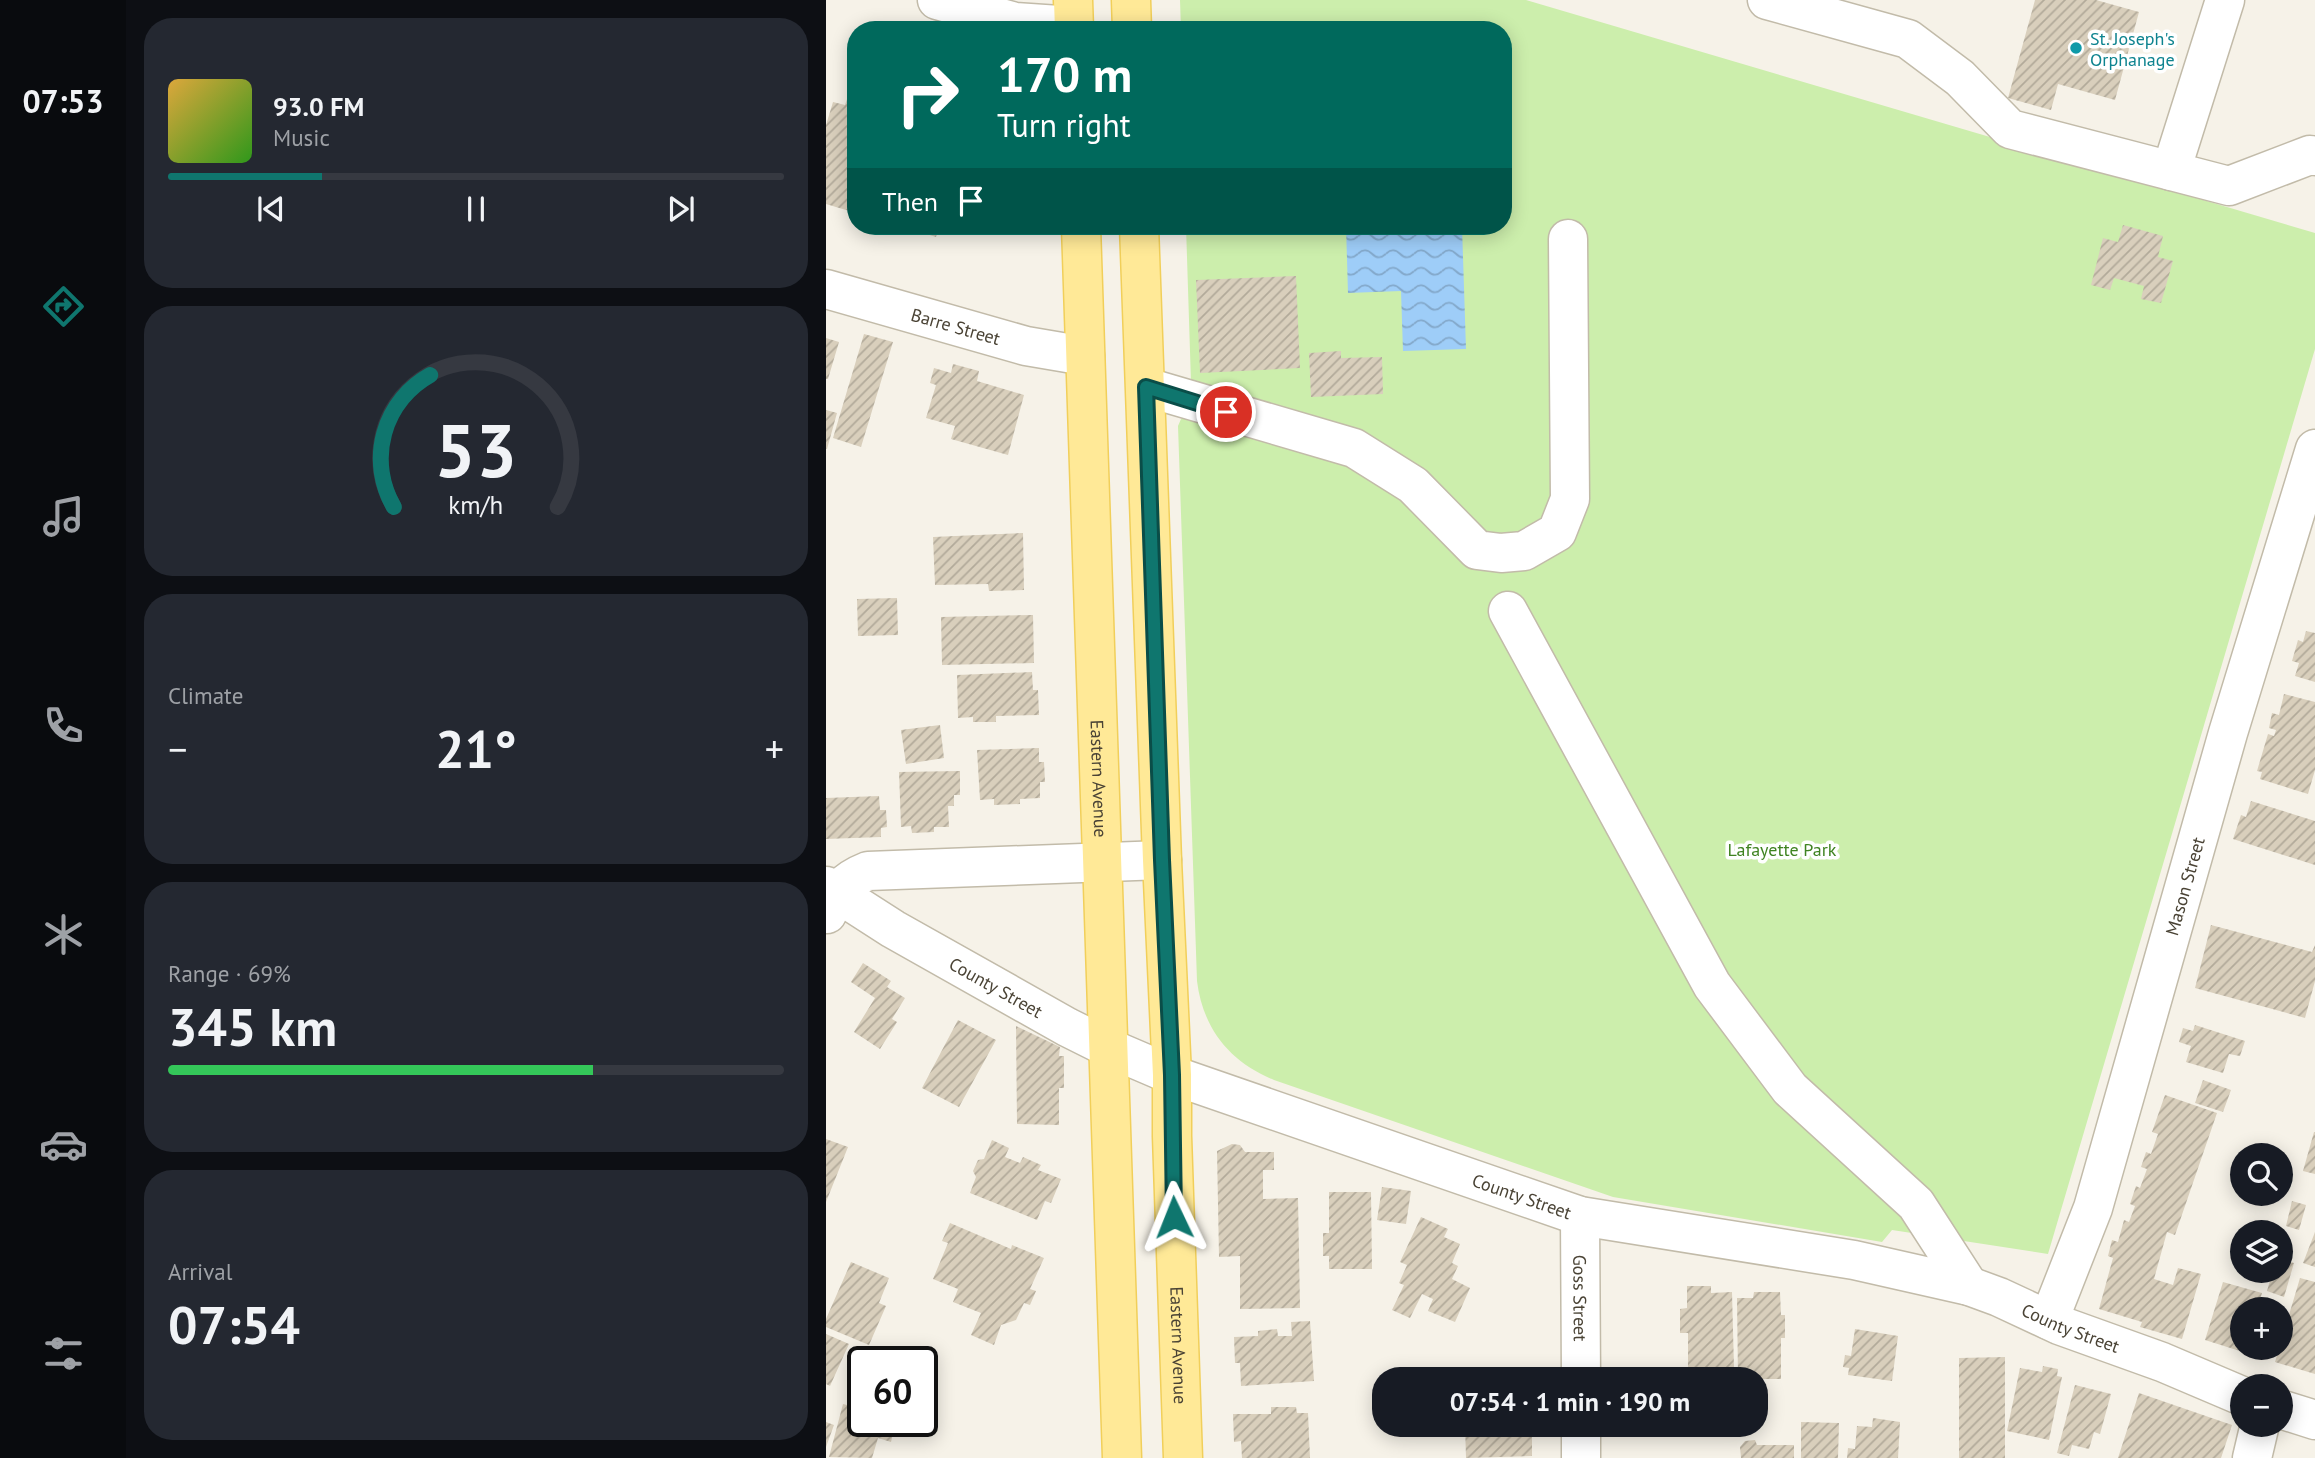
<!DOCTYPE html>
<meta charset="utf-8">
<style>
:root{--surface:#171b24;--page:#242831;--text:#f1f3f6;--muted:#9ea1a6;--line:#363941;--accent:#0f766e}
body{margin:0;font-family:"PT Sans",sans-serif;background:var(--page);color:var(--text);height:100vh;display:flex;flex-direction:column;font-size:26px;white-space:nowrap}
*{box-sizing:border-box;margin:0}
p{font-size:23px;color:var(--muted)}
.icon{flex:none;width:38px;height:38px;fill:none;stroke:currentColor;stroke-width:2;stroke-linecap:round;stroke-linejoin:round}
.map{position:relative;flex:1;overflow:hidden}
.panel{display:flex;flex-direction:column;gap:18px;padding:18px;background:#0d0f14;width:700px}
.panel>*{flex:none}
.hud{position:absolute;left:21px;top:21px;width:665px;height:214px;border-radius:28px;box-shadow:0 4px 18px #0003;background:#00695c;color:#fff;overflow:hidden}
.buttons{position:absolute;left:1404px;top:1143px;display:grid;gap:14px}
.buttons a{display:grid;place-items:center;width:63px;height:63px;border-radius:50%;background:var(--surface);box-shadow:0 4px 18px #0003;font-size:35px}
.speed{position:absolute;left:21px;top:1346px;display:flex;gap:14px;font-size:35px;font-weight:700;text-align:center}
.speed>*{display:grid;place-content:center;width:91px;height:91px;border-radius:50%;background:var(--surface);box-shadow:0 4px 18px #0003;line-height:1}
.speed .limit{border:4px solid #111;border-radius:10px;background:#fff;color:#111}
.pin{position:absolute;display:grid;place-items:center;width:60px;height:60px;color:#fff;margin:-30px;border:4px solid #fff;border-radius:50%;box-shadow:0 2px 7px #0007}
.me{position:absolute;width:77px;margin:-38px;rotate:358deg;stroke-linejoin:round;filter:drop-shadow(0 0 5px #0008)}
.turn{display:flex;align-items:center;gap:24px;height:147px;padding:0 35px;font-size:32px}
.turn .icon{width:91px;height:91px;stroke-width:2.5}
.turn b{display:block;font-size:49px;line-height:60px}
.then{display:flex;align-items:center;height:66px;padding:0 35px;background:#0003;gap:14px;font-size:26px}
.big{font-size:52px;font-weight:600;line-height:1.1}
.panel .widget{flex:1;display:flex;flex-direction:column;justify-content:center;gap:10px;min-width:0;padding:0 24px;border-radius:28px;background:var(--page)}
.panel .dial{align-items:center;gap:0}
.dial svg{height:182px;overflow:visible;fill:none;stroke:var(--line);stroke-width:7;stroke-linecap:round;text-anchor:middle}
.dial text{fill:var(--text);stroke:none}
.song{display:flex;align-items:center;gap:21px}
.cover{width:84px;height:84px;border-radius:10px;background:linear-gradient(135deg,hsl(40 70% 55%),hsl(110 70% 35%))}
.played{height:7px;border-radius:4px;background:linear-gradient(90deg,var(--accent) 25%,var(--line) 25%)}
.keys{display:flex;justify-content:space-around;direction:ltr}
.heat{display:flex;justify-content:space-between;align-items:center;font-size:38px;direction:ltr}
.charge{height:10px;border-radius:5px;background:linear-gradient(90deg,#34c759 69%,var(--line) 0)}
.trip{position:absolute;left:546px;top:1367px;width:396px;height:70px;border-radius:28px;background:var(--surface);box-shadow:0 4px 18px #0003;font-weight:600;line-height:70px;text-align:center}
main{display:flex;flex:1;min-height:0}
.tabs{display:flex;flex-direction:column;width:126px;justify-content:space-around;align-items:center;background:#090b0e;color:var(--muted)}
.tabs .icon{width:49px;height:49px}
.tabs .current{color:var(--accent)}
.tabs b{font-size:32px;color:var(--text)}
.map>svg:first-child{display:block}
</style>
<main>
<nav class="tabs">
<b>07:53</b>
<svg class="icon current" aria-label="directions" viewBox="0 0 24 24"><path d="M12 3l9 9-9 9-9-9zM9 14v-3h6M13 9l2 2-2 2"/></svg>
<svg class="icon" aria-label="music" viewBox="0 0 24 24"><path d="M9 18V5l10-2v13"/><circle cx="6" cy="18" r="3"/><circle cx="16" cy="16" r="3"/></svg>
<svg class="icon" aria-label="phone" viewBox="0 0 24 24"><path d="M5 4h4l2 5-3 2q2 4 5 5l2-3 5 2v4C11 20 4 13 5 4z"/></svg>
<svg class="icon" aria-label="climate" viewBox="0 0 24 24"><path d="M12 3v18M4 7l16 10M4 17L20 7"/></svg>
<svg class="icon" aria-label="car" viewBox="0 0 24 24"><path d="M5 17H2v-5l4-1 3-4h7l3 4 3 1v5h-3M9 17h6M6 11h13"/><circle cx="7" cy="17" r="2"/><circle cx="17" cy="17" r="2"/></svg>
<svg class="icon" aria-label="filters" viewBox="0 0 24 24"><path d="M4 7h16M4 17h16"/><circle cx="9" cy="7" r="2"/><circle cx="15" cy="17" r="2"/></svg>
</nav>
<section class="panel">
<div class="widget">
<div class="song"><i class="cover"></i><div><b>93.0 FM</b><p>Music</p></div></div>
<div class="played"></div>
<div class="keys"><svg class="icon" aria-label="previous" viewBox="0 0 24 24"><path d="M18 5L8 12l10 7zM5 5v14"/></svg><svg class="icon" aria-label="pause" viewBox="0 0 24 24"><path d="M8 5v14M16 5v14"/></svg><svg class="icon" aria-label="next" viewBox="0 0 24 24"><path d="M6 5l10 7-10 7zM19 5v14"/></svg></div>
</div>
<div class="widget dial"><svg viewBox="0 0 100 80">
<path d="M14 69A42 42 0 1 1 86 69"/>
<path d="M14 69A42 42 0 0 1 30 11" stroke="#0f766e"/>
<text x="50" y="56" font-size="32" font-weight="700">53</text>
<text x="50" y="72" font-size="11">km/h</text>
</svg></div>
<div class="widget"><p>Climate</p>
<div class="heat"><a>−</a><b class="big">21°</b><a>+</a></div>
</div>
<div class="widget"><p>Range · 69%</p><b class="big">345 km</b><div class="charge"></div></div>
<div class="widget"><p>Arrival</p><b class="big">07:54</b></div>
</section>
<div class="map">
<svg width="1489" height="1458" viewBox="0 0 1489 1458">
<defs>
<pattern id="water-waves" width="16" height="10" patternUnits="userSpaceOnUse" patternTransform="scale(1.75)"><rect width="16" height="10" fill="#9ecdf8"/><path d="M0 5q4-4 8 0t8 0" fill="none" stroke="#83a8ca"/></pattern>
<pattern id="building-hatch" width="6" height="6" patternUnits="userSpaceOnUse" patternTransform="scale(1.75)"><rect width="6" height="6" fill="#d9cfbc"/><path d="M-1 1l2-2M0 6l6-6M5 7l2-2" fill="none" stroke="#b2aa9a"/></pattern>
</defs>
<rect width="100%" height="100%" fill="#f6f2e8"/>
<path fill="#cceeac" d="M354,0H700L1489,233V349L1222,1254L1066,1230L1056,1242L787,1197L448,1080C404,1062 377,1029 371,981L352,426L355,419L366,414L360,226H677V30H355Z"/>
<path fill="url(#water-waves)" d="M520,226H636L640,349L577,351L575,291L522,293Z"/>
<path fill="url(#building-hatch)" d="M1209,0H1270L1313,12L1289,100L1232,84L1225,110L1182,98Z
M30,73V213L0,204V125L7,102L19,105Z
M1297,225L1337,236L1332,257L1347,261L1335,303L1315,299L1318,286L1288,278L1284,290L1265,285L1277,238L1292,242Z
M75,226H113L110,237Z
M470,276L474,368L374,373L370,280Z
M38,334L67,342L35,447L7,438Z
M0,338L13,342L2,379H0Z
M515,351V358L556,357L557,394L485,397L483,353Z
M127,364L153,371L151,381L198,395L182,455L125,439L129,426L100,418L110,385L104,383L108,368L125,373Z
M0,410L11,413L1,449H0Z
M197,533L198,590L163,591L162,584L109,585L107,537Z
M71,598L72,635L32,636L31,599Z
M207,615L208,663L116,665L115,617Z
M1480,631L1489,633V682L1469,676L1473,663L1466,661L1472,640L1477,642Z
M206,672L207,690H212L213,715L170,716V722H147V717L132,718L131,675Z
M1458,694L1489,702V770L1482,794L1434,779L1436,772L1431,771L1442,734L1448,736L1450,730L1443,728L1446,713L1453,715Z
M114,725L118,758L80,764L75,730Z
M213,748V762H218L219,782H214V798L194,799V804L168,805V799L154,800L151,750Z
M134,771V795H128V806H122L123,827H108V832L86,833L85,826L75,827L73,772Z
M53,796L54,810H60L61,827L55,828V837L0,839V798Z
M1425,801L1489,821V865L1407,839L1415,815L1420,817Z
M1385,925L1486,952L1489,945V981L1479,1018L1369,988Z
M37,963L65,981L61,987L79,998L66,1019L71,1022L54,1049L28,1032L49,998L25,982Z
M132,1020L170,1040L133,1107L96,1088Z
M1369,1025L1419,1041L1414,1056L1403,1054L1397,1073L1360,1062L1365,1046L1353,1042L1357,1028L1367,1031Z
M190,1026L234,1047L233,1056H238V1088H233V1125L191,1124Z
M1377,1080L1405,1090L1397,1112L1369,1103Z
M1339,1095L1391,1113L1349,1235L1341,1232L1328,1279L1347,1285L1352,1268L1375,1274L1356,1339L1314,1327L1316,1322L1273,1309L1287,1258L1282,1256L1286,1240L1292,1242L1298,1220L1303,1222L1309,1206L1304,1204L1310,1186L1314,1188L1321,1169L1315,1167L1320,1152L1325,1154L1332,1134L1326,1132Z
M1488,1132H1489V1174L1477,1171Z
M0,1139L22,1147L0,1202Z
M166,1140L183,1148L179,1157L194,1163L197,1157L215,1165L212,1170L235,1179L225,1203L219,1201L211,1220L144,1193L150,1177L147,1171L152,1160L158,1159Z
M406,1144L414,1145L419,1152H448V1170H437V1199L472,1198L474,1308L414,1309V1256L393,1257L391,1151Z
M556,1187L585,1191L580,1224L551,1220Z
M503,1192H545L546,1269H503V1256H497V1233H503Z
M1466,1201L1480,1205L1473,1230L1460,1226Z
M595,1217L622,1229L618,1237L634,1244L626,1263L632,1266L626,1279L644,1288L629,1322L602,1311L607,1299L596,1294L584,1318L566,1310L578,1285L573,1283L581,1265L574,1262Z
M124,1223L185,1249L186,1245L218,1258L204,1289L210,1291L204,1305L198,1303L190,1320L175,1325L168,1345L145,1335L155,1313L127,1302L132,1289L107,1279L122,1243L116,1241Z
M1489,1232V1267L1477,1263Z
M1454,1259L1468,1263L1458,1297L1441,1291L1447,1270H1454Z
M25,1262L63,1278L53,1303L60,1306L43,1345L0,1327V1319Z
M1474,1278L1489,1282V1374L1449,1362Z
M1397,1282L1436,1293L1431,1309H1416L1417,1352L1379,1340Z
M861,1286H885V1293L906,1292L908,1368H862V1333H854V1309L861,1308Z
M928,1292H954L955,1315H959V1338H955V1379H912L911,1298H927Z
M484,1321L488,1381L415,1386L414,1363H409L408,1337L432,1336V1331L451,1329L452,1336H466L465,1322Z
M1029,1329L1072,1336L1066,1381L1022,1375L1023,1368L1017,1367L1019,1355L1025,1356Z
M0,1334L23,1344L4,1386L0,1384Z
M1179,1357V1458H1133V1358Z
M1217,1366L1232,1369L1231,1376L1236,1377L1223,1440L1181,1431L1194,1368L1216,1372Z
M817,1368H837V1374L876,1373V1379H790V1375H817Z
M1249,1385L1285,1394L1274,1434L1268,1432L1263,1449L1246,1445L1243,1456L1231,1453Z
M1313,1393L1406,1425L1395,1458H1292Z
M17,1404L37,1409V1421H70L65,1442L52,1438L46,1458L3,1457Z
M445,1407H470L471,1413H482L484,1458H416L415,1441L408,1442L407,1414H445Z
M1047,1418L1074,1422L1072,1458H1021L1022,1448L1029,1449L1031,1426L1046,1427Z
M0,1422L8,1425L0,1447Z
M975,1422L1013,1423L1012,1458H975Z
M560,1424H614V1431L560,1433Z
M639,1424H711V1429L706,1435V1456L640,1458Z
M929,1440L931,1445H968V1458H915L914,1447L919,1441Z"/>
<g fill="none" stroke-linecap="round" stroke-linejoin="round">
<g stroke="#c2bba9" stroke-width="41">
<g id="minor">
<path d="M111,0L189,22L248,26"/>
<path d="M941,0L1082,39L1134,78L1184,129L1403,186L1484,155L1489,156"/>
<path d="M1345,171L1399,0"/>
<path id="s1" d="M0,289L200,346L259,356"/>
<path d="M320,387L528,448L587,485L651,550L675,553L698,551L731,532L744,499L742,239"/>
<path d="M682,611L886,985L964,1089L1090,1204L1143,1286"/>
<path id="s2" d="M0,886L67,929L241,1027L283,1048L346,1075L754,1216L1028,1260L1143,1286L1173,1297L1233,1325L1336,1362L1416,1396"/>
<path d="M1,914C12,890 17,881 42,871L336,860"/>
<path id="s3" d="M754,1216L755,1379"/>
<path id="s4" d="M1223,1320L1267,1208L1402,733L1489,449"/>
<path d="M1454,1409L1489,1420"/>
<path d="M755,1424V1458"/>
<path d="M1426,1458L1434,1424"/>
</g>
</g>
<g stroke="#f1cf5a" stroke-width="41">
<g id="major">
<path d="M247,0L248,30"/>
<path d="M305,0L306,30"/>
<path id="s5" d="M255,226L296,1458"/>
<path id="s6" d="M313,226L336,860L346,1075V1136L357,1458"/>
</g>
</g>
<use href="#minor" stroke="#fff" stroke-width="38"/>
<use href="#major" stroke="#ffe997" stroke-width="38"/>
</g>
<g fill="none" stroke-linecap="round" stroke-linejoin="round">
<g stroke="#0a4d48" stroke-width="18">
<path id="route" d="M348,1217L346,1075L336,860L320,387L400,412"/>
</g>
<use href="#route" stroke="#0f766e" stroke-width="12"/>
</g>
<circle fill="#0f9aa8" stroke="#fff" stroke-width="2.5" cx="1250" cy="48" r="7"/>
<g text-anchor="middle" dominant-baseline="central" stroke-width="7" stroke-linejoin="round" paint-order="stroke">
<g font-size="18" fill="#0d838f" stroke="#fff" text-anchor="start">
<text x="1264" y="38">St. Joseph's<tspan x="1264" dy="21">Orphanage</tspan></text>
</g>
<g font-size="18" fill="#4a4335" stroke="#fff">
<text stroke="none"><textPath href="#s1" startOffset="135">Barre Street</textPath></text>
<text stroke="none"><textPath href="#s5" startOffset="553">Eastern Avenue</textPath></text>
<text stroke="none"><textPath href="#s4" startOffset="455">Mason Street</textPath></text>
<text stroke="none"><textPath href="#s2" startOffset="198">County Street</textPath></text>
<text stroke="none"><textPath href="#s2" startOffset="765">County Street</textPath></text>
<text stroke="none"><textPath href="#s3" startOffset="82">Goss Street</textPath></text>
<text stroke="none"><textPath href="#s2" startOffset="1332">County Street</textPath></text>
<text stroke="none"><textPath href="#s6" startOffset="1120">Eastern Avenue</textPath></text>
</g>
<g font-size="18" fill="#3f8321" stroke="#fff">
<text x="956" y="849">Lafayette Park</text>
</g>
</g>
</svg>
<div class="buttons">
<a><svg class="icon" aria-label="search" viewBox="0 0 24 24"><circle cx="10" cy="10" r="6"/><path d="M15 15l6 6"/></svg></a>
<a><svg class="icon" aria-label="layers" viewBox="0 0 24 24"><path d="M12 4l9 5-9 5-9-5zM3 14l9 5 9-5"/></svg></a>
<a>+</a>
<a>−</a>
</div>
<div class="speed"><div class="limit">60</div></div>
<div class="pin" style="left:400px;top:412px;background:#d93025"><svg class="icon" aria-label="arrive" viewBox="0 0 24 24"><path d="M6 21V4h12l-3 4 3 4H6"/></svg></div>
<svg class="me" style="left:348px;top:1217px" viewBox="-20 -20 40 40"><path d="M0-17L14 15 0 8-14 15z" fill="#0f766e" stroke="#fff" stroke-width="4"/></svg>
<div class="trip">07:54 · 1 min · 190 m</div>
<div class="hud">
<div class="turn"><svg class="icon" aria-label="right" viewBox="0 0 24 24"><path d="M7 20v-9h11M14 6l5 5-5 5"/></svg><div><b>170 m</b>Turn right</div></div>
<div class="then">Then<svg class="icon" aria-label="arrive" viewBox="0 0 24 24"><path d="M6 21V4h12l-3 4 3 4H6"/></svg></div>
</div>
</div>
</main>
